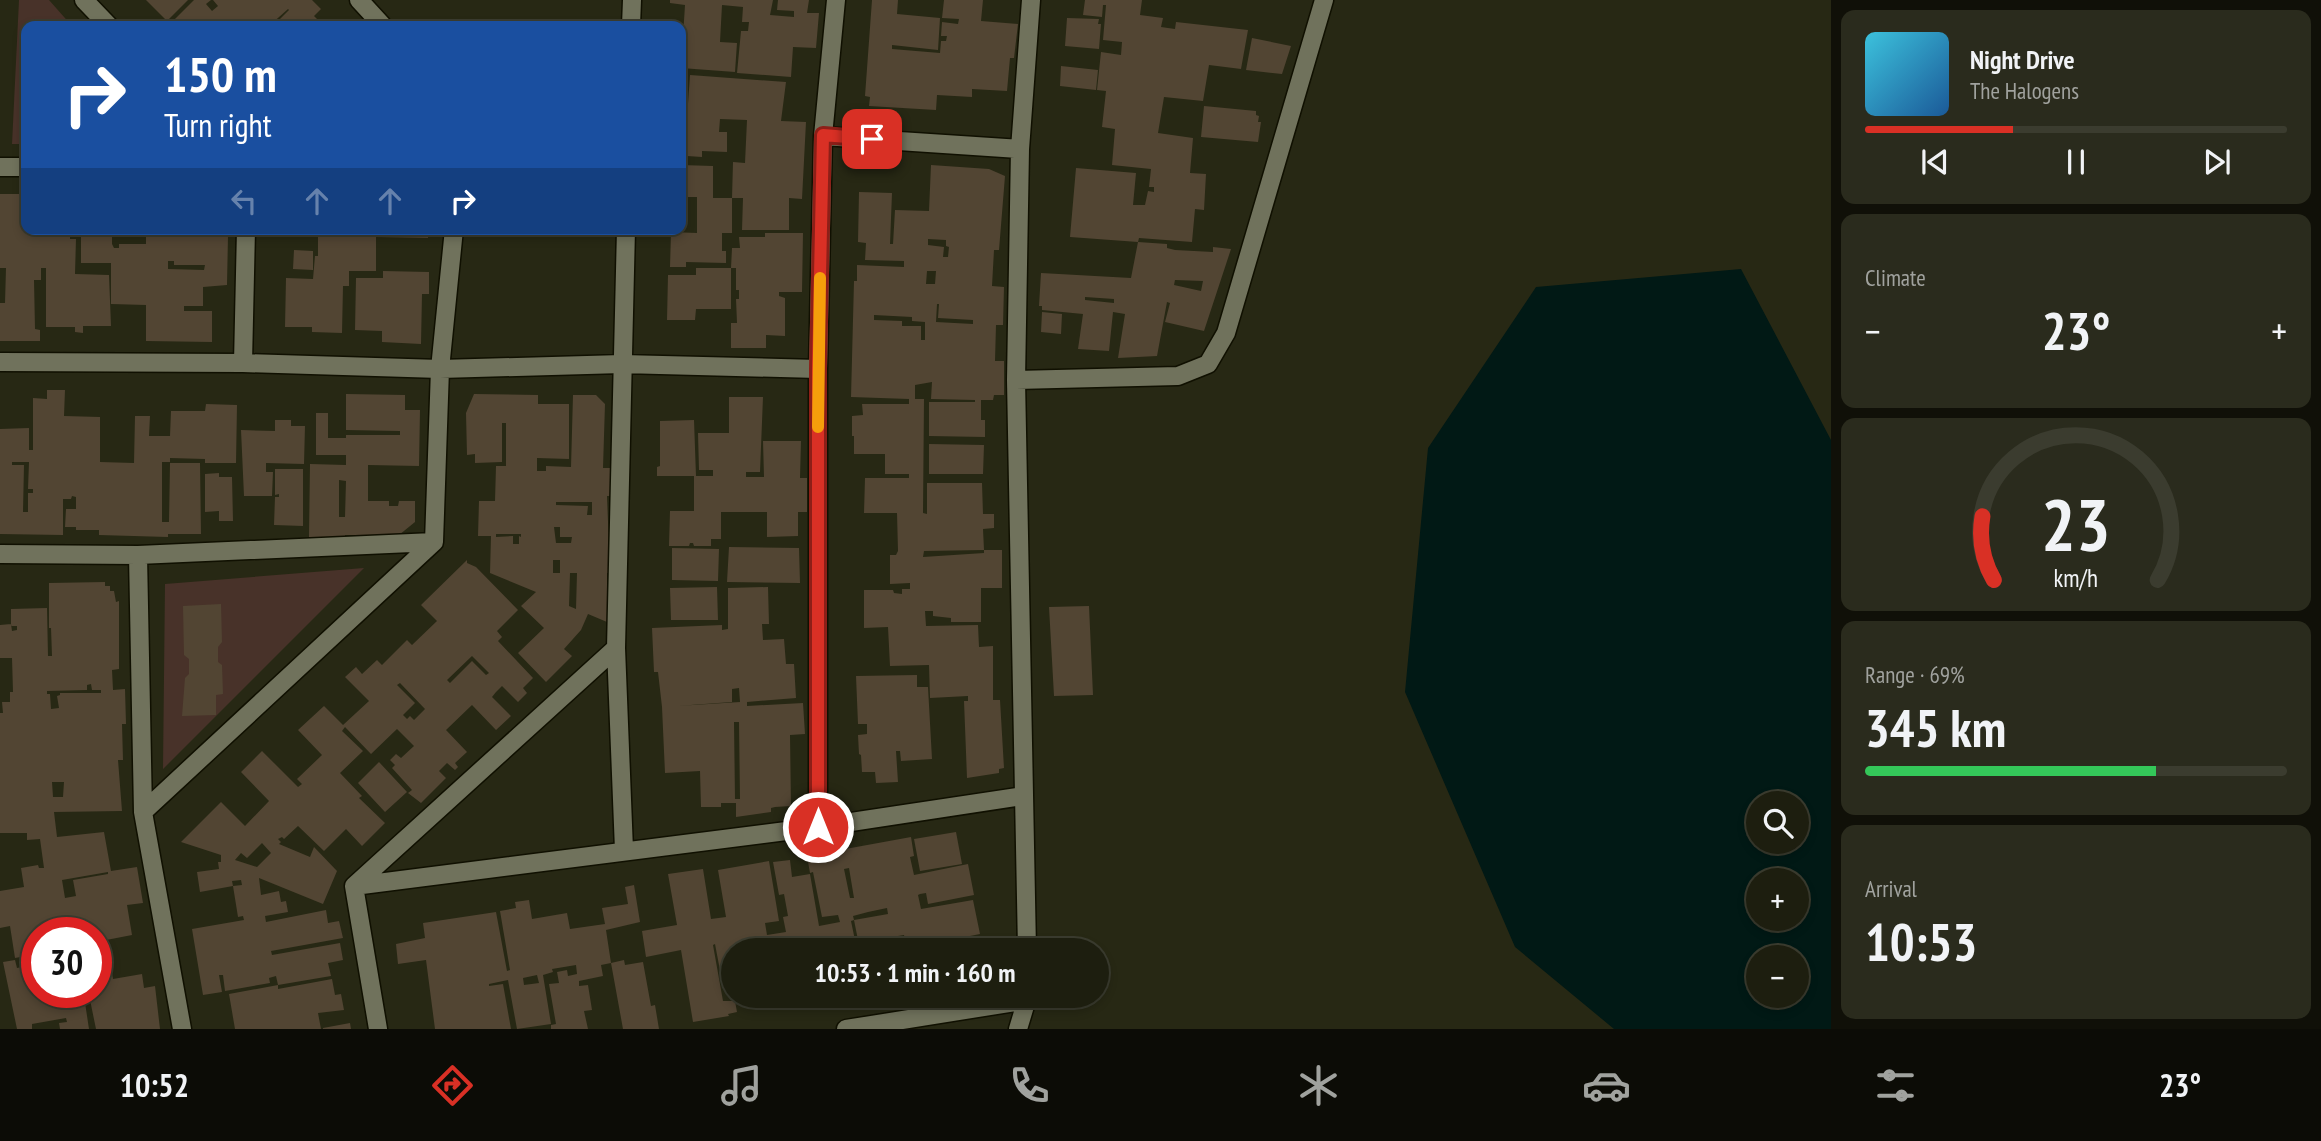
<!DOCTYPE html>
<meta charset="utf-8">
<style>
:root{--surface:#1d1e0f;--page:#2a2b1d;--text:#f1f3f6;--muted:#a0a29e;--line:#3b3c2f;--accent:#d93025}
body{margin:0;font-family:"PT Sans Narrow",sans-serif;background:var(--page);color:var(--text);height:100vh;display:flex;flex-direction:column;font-size:26px;white-space:nowrap}
*{box-sizing:border-box;margin:0}
p{font-size:23px;color:var(--muted)}
.icon{flex:none;width:38px;height:38px;fill:none;stroke:currentColor;stroke-width:2;stroke-linecap:round;stroke-linejoin:round}
.map{position:relative;flex:1;overflow:hidden}
.side{display:flex;flex-direction:column;gap:10px;padding:10px;background:#101008;width:490px}
.side>*{flex:none}
.banner{position:absolute;left:21px;top:21px;width:665px;height:214px;border-radius:14px;box-shadow:0 4px 10px #0003,0 0 0 2px var(--line);background:#1a4fa0;color:#fff;overflow:hidden}
.buttons{position:absolute;left:1746px;top:791px;display:grid;gap:14px}
.buttons a{display:grid;place-items:center;width:63px;height:63px;border-radius:50%;background:var(--surface);box-shadow:0 4px 10px #0003,0 0 0 2px var(--line);font-size:35px}
.speed{position:absolute;left:21px;top:917px;display:flex;gap:14px;font-size:35px;font-weight:700;text-align:center}
.speed>*{display:grid;place-content:center;width:91px;height:91px;border-radius:50%;background:var(--surface);box-shadow:0 4px 10px #0003,0 0 0 2px var(--line);line-height:1}
.speed .limit{border:10px solid #d22;background:#fff;color:#111}
.pin{position:absolute;display:grid;place-items:center;width:60px;height:60px;color:#fff;margin:-30px;border-radius:14px;box-shadow:0 4px 10px #0006}
.me{position:absolute;width:77px;margin:-38px;rotate:0deg;stroke-linejoin:round;filter:drop-shadow(0 0 5px #0008)}
.turn{display:flex;align-items:center;gap:24px;height:147px;padding:0 28px;font-size:32px}
.turn .icon{width:91px;height:91px;stroke-width:2.5}
.turn b{display:block;font-size:49px;line-height:60px}
.lanes{display:flex;align-items:center;height:66px;padding:0 28px;background:#0003;justify-content:center;gap:35px;direction:ltr}
.lanes .off{opacity:.35}
.big{font-size:52px;font-weight:800;line-height:1.1}
.side .card{flex:1;display:flex;flex-direction:column;justify-content:center;gap:10px;min-width:0;padding:0 24px;border-radius:14px;background:var(--page)}
.side .dial{align-items:center;gap:0}
.dial svg{height:182px;overflow:visible;fill:none;stroke:var(--line);stroke-width:7;stroke-linecap:round;text-anchor:middle}
.dial text{fill:var(--text);stroke:none}
.song{display:flex;align-items:center;gap:21px}
.cover{width:84px;height:84px;border-radius:10px;background:linear-gradient(135deg,hsl(190 70% 55%),hsl(210 70% 35%))}
.played{height:7px;border-radius:4px;background:linear-gradient(90deg,var(--accent) 35%,var(--line) 35%)}
.keys{display:flex;justify-content:space-around;direction:ltr}
.heat{display:flex;justify-content:space-between;align-items:center;font-size:38px;direction:ltr}
.charge{height:10px;border-radius:5px;background:linear-gradient(90deg,#34c759 69%,var(--line) 0)}
.trip{position:absolute;left:721px;top:938px;width:388px;height:70px;border-radius:35px;background:var(--surface);box-shadow:0 4px 10px #0003,0 0 0 2px var(--line);font-weight:800;line-height:70px;text-align:center}
.tab-bar{display:flex;height:112px;justify-content:space-around;align-items:center;background:#0c0c06;color:var(--muted)}
.tab-bar .icon{width:49px;height:49px}
.tab-bar .selected{color:var(--accent)}
.tab-bar b{font-size:32px;color:var(--text)}
main{display:flex;flex:1;min-height:0}
.map>svg:first-child{display:block}
</style>
<main>
<div class="map">
<svg width="1831" height="1029" viewBox="0 0 1831 1029">
<rect width="100%" height="100%" fill="#272814"/>
<path fill="#483229" d="M19,0H49L72,26H26V144H12Z
M364,568L163,769L165,584Z"/>
<path fill="#011915" fill-rule="evenodd" d="M1741,269L1831,440V1029H1614L1515,947L1405,692L1428,448L1536,287ZM1759,803H1797V842H1759ZM1759,880H1797V919H1759ZM1759,957H1797V996H1759Z"/>
<path fill="#524533" fill-rule="evenodd" d="M146,0H188L167,21Z
M194,0H211L206,4L212,11L218,6L213,0H312L321,9L314,16L322,24L320,26H273L289,10L288,9L269,26H170L169,25Z
M670,0H773L770,15L794,17V11L777,10L778,0H809L807,13H819L816,48L793,47L791,77L737,73L741,31H748L749,22H742L743,7L722,5L720,42L737,43L735,72L681,68L685,5L670,3Z
M872,0H898L897,14L940,18L938,50L892,45V49L940,53L941,41H946L947,36H941L942,22L958,24L959,19L942,18L944,0H983L981,21L1018,24L1014,58H1010L1007,91L972,89V97L937,95L936,110L869,106L870,97L865,96Z
M1085,0H1142L1140,15L1163,18L1161,27L1175,29L1176,22L1248,30L1241,69L1209,65L1203,101L1164,97L1158,133L1193,138L1190,173L1206,174L1204,210L1195,209L1192,242L1139,238L1138,242L1070,237L1076,168L1136,173L1133,205H1145L1148,191L1154,192V187H1149L1151,169L1112,165L1115,129L1102,127L1106,91L1097,90L1101,52L1121,55L1122,42L1103,40L1106,5H1103L1102,17L1083,15Z
M1067,18L1099,19L1098,24H1101L1099,49L1065,46Z
M1252,38L1291,46L1282,74L1246,70Z
M1061,66L1098,70L1096,90L1060,86Z
M690,75L786,82L781,121L806,122L802,199L789,198V230H742L743,198H732L733,162L745,163L747,120L720,119L719,132H727V152L702,151V157L687,156V161H681V117L687,118Z
M1204,106L1256,111V115L1259,116L1258,122H1261L1258,142L1201,137Z
M681,165L713,166V198H732V233H722V251H726V263L686,262V267H670L671,232L697,233V197H681Z
M931,165L989,169L1005,176L999,250H994L992,286L1004,287L1003,325H996L995,361H1004V395H994L993,400H981V420H985V437L929,436V402H975V400L931,399L932,382L915,385V399H924L923,513L927,514V483H982L983,514H994V528L983,529L984,550L924,551L923,557L984,553V550H1002V588H981V622H951V618L933,616V611H925L926,626L978,625L979,647L993,646V700H1000L1004,768L999,769V773L967,778L964,701H968V696L930,698L929,665L890,666L888,627L864,628V590H893L894,593L902,594V589H910V583L890,584V555H896L898,551L897,513H864L865,478H909V474H885V454H854V436H852V416L863,415L862,404H909V399L851,397L854,281H857V265L904,267V261L865,260L866,243L858,242L859,192L892,193L890,244H893L895,210L929,211ZM928,239L946,240V246L949,247L948,257H943L944,247L928,245ZM927,271H936L935,284H926ZM937,304H939L938,318L973,320V324L936,322ZM874,315L912,317V321L925,322V340H921V326H902V321L874,320Z
M0,194H26V229H42L41,234H70V239H76L75,274L109,275L111,326H83V333L75,332V327H46V268H41V280H34L35,329L40,330V341H0V303H5L6,268H0Z
M81,229H112V244L114,248H119V244H146V235L228,236L227,285L203,287V306H184V311H212V342L146,341V305L111,304V263H81ZM168,261H174V265H205L204,270L168,269Z
M349,229H428V238L376,237V271H349V286H343L342,333L312,332V327H285L286,278L313,279L315,256H318V236H349Z
M765,233H803L802,292H779V296L785,298V336L766,335V348H731V323H737L736,299H739V290H736V268H731V309H696L695,320H667L668,275H696V268H731L732,248H740L739,237H765Z
M1138,242L1167,244V248L1175,250L1213,252V247L1231,249L1204,331L1165,322L1170,303L1167,302L1157,356L1118,358L1125,314L1113,312L1109,351L1078,349L1083,314L1042,310V306H1039L1041,273L1131,278ZM1175,280L1203,281L1201,291L1174,285ZM1085,297L1114,299V303L1085,300Z
M294,250L313,251V270L293,269Z
M383,271L429,272V294H422L421,344L382,342V331L355,330L356,278H383Z
M1042,312L1062,314L1061,334L1041,332Z
M47,390H65L64,416L100,417V462L134,463L135,416H150L149,436H170L171,411H205L206,404L237,405L236,463H205V459L170,458V462H162V522H169L170,463H200L201,534H168V537L99,535V530H76V527H65L66,509H76V497L72,496L71,499H63V535L0,534V429L29,428V450H33V398L47,399ZM12,462H29L28,489H33V493H28V512H23L24,465H12Z
M346,394L405,395V410H420L419,466L368,465V501H389V506H398L399,501H415V522L399,535H345V539L309,537L310,464L346,465V455H316V413H328V438H346V435H400V431L346,430ZM339,480L346,481L345,517H339Z
M474,394L538,395V404H569V459L537,458V471H546V466L571,467L573,395H596L605,404L603,468H614L613,496H607L610,573H607V622L588,614L581,630L564,649L572,656L546,682L518,653L544,628L521,606L536,592L490,573L491,536H478L479,501H495L496,466H506V423H502V462L475,463V454L467,455L466,413ZM556,502H592V515H587L588,506L556,505ZM554,527H560V537H572L571,543H556ZM496,534H521V537L519,536V544H513V536L496,537ZM553,560H560V573H553ZM570,573H577L576,609L569,606Z
M729,397H763L760,472H746V477H764L763,441H801L800,478H807V512H798V536L767,537V512H721V539H711V546H694L693,543H690L689,546H669L670,511H694V476H713V470H699L698,433H729Z
M275,420H291V426H305L304,464L266,463V472H273L272,496H244L241,430L275,431Z
M694,420L696,476H657V467L660,466V421Z
M929,444L984,445L983,474H929Z
M275,469H303V526L274,525L275,497H279V494L275,495Z
M219,473V477H232L233,521H219V511L205,512V474Z
M729,547L799,548L800,583L727,582Z
M672,548L719,549L718,581L672,580Z
M467,560V563L476,567L518,610L497,631L502,637L498,641L533,678L523,688L527,693L518,702L502,686L496,692L492,697L511,716L496,730L472,705L446,730L467,752L455,763L458,767L455,770L447,763L439,771L446,778L421,803L408,793L412,790L392,768L395,765L390,760L396,754L401,758L414,746L397,729L371,754L345,727L342,731L363,751L340,773L362,796L359,798L385,823L362,846L346,829L324,851L298,826L284,839L282,837L278,839L281,842L279,844L310,857L314,847L337,871L323,904L259,878L261,895L279,891L281,902L286,901L288,912L265,916L266,922L326,910L328,923L339,921L343,938L271,951L272,955L340,943L343,960L328,963L331,976L278,985L276,976L269,978L270,983L225,991L223,975H219L222,992L203,995L192,929L244,920L243,916L238,917L233,886L242,885L241,880L232,881L233,886L200,892L197,872L219,869L218,862H221V855L181,842L221,802L245,826L269,801L241,772L262,751L298,787L302,784L297,779L322,755L298,730L324,706L343,725L369,701L345,677L356,667L362,674L377,660L382,665L407,640L412,645L437,621L421,605ZM472,656L489,673L486,675L472,661L450,683L447,680ZM400,683L425,709L414,720L410,716L407,719L403,715L415,703L397,685ZM262,843L271,853L257,867L235,860L241,853L247,858Z
M105,582V586H110V591H114L116,602L119,601V669L112,670L113,690L125,689L126,724H122L123,760H118L122,811L54,812L57,837L104,832L111,871L137,867L143,903L127,905L132,935L96,942V933H72L68,916L71,933H37V954L15,958L10,926L0,928V891L24,887L21,868L38,865L39,868H44L40,839L27,840V833H0V713H3L2,702H10V692H13L12,658H0V625L11,624L12,631L17,630V626H11V609L47,608L48,656H52L51,628H49V583ZM91,684L92,690H101V693H60V695L57,696L59,708L51,709L50,694H47V691L87,690V685ZM52,782H64L63,797H53ZM108,872V874L73,880L76,896L65,898L62,880Z
M717,587L718,620H671L670,588Z
M768,587L769,624H762L763,640L784,639L786,664H794L796,698L747,702V706L803,703L805,734L790,735L791,806L775,807L771,808V812L736,817V803H721V807H701L700,771L665,773L662,707L658,672H654L652,628L722,625V630L728,629V588ZM739,688L740,702L677,706L732,702V689ZM734,722H739L740,799H735Z
M221,604L222,642L218,647V662L222,665L223,694L216,695V715L182,716L185,678L189,674V659L184,655L183,606Z
M1089,606L1093,695L1054,696L1049,607Z
M917,675V687H928L932,759L901,761L900,751H896L898,782L876,783L875,772H862L861,755L859,754L858,735L867,734V724H858L856,676Z
M379,762L407,792L385,812L358,783Z
M956,832L962,864L920,871L914,839Z
M911,837L914,856L910,857L914,875L968,864L974,895L928,904L926,893L920,894L918,895L921,909L973,900L980,934L930,944L932,950L907,949L904,935L892,937L895,950H860L854,920L888,914L887,908L868,912L853,916L854,920L851,921L857,950H733V979L722,981L715,944L713,945L723,1001H735L737,1012L728,1014L729,1016L693,1022L681,950L646,957L642,931L677,925L668,874L703,869L711,919L726,917L718,870L769,861L779,921L765,923L767,935L786,932L783,917L788,916L784,894L779,895L773,862L790,860L792,877L810,874L819,926L840,922L838,915L822,917L813,872L810,873L807,856ZM849,868L854,898H850L844,869Z
M634,885L640,922L606,930L611,963L624,960L625,965L643,962L651,1006L655,1005L659,1029H623L611,963L601,965L603,976L579,981V986L588,985L592,1010L584,1011L588,1029H551V1025L556,1024L549,984L559,983L557,972L567,970L568,976L577,974L576,965L552,969L553,972L543,975L551,1024L517,1029L508,980L489,984V986L503,984L511,1029H435L426,960L398,964L396,944L425,938L423,923L496,912L507,971L510,970L500,911L516,908L515,902L529,900L532,919L567,913L570,929L605,924L602,908L628,904L625,887ZM537,975L539,983L524,985L523,978Z
M98,942L99,949L108,947L113,979L142,974L144,988L155,986L160,1029H96L89,995L84,996L89,1029H60L59,1023L67,1022L66,1018L32,1024V1029H17L3,962L15,960L17,968L37,964V992H96Z
M332,979L335,995L341,994L344,1010L318,1013L321,1029H235L229,994L278,985V989Z
M759,996H825V997L762,1008Z
M350,1023L351,1029H323V1028Z"/>
<g fill="none" stroke-linecap="round" stroke-linejoin="round">
<g stroke="#101001" stroke-width="21">
<path id="minor" d="M84,0L109,26
M359,0L383,26
M631,26L632,0
M823,136L1020,149
M0,167H26
M0,362L243,363L440,369L622,364L818,369
M243,363L246,229
M1016,380L1178,376L1208,364L1226,333L1324,0
M0,554L138,555L434,542L440,369L454,229
M138,555L143,812L182,1029
M143,812L434,542
M818,827V369L823,136L836,0
M624,850L616,648L626,229
M354,886L818,827L1023,796
M1027,950L1016,380L1020,149L1031,0
M378,1029L354,886L616,648
M846,1029L1028,1000
M1018,1029L1028,996"/>
</g>
<use href="#minor" stroke="#70725c" stroke-width="18"/>
</g>
<g fill="none" stroke-linecap="round" stroke-linejoin="round">
<g stroke="#8d1f18" stroke-width="18">
<path id="route" d="M818,827V369L823,135L872,139"/>
</g>
<use href="#route" stroke="#d93025" stroke-width="12"/>
<path stroke="#f59e0b" stroke-width="12" d="M818,427L820,278"/>
</g>
</svg>
<div class="buttons">
<a><svg class="icon" aria-label="search" viewBox="0 0 24 24"><circle cx="10" cy="10" r="6"/><path d="M15 15l6 6"/></svg></a>
<a>+</a>
<a>−</a>
</div>
<div class="speed"><div class="limit">30</div></div>
<div class="pin" style="left:872px;top:139px;background:#d93025"><svg class="icon" aria-label="arrive" viewBox="0 0 24 24"><path d="M6 21V4h12l-3 4 3 4H6"/></svg></div>
<svg class="me" style="left:818px;top:827px" viewBox="-20 -20 40 40"><circle r="17" fill="#d93025" stroke="#fff" stroke-width="3"/><path d="M0-11L8 9 0 5-8 9z" fill="#fff"/></svg>
<div class="trip">10:53 · 1 min · 160 m</div>
<div class="banner">
<div class="turn"><svg class="icon" aria-label="right" viewBox="0 0 24 24"><path d="M7 20v-9h11M14 6l5 5-5 5"/></svg><div><b>150 m</b>Turn right</div></div>
<div class="lanes"><svg class="icon off" aria-label="left" viewBox="0 0 24 24"><path d="M17 20v-9H6M10 6l-5 5 5 5"/></svg><svg class="icon off" aria-label="ahead" viewBox="0 0 24 24"><path d="M12 20V5M6 11l6-6 6 6"/></svg><svg class="icon off" aria-label="ahead" viewBox="0 0 24 24"><path d="M12 20V5M6 11l6-6 6 6"/></svg><svg class="icon" aria-label="right" viewBox="0 0 24 24"><path d="M7 20v-9h11M14 6l5 5-5 5"/></svg></div>
</div>
</div>
<section class="side">
<div class="card">
<div class="song"><i class="cover"></i><div><b>Night Drive</b><p>The Halogens</p></div></div>
<div class="played"></div>
<div class="keys"><svg class="icon" aria-label="previous" viewBox="0 0 24 24"><path d="M18 5L8 12l10 7zM5 5v14"/></svg><svg class="icon" aria-label="pause" viewBox="0 0 24 24"><path d="M8 5v14M16 5v14"/></svg><svg class="icon" aria-label="next" viewBox="0 0 24 24"><path d="M6 5l10 7-10 7zM19 5v14"/></svg></div>
</div>
<div class="card"><p>Climate</p>
<div class="heat"><a>−</a><b class="big">23°</b><a>+</a></div>
</div>
<div class="card dial"><svg viewBox="0 0 100 80">
<path d="M14 69A42 42 0 1 1 86 69"/>
<path d="M14 69A42 42 0 0 1 9 41" stroke="#d93025"/>
<text x="50" y="56" font-size="32" font-weight="700">23</text>
<text x="50" y="72" font-size="11">km/h</text>
</svg></div>
<div class="card"><p>Range · 69%</p><b class="big">345 km</b><div class="charge"></div></div>
<div class="card"><p>Arrival</p><b class="big">10:53</b></div>
</section>
</main>
<nav class="tab-bar">
<b>10:52</b>
<svg class="icon selected" aria-label="directions" viewBox="0 0 24 24"><path d="M12 3l9 9-9 9-9-9zM9 14v-3h6M13 9l2 2-2 2"/></svg>
<svg class="icon" aria-label="music" viewBox="0 0 24 24"><path d="M9 18V5l10-2v13"/><circle cx="6" cy="18" r="3"/><circle cx="16" cy="16" r="3"/></svg>
<svg class="icon" aria-label="phone" viewBox="0 0 24 24"><path d="M5 4h4l2 5-3 2q2 4 5 5l2-3 5 2v4C11 20 4 13 5 4z"/></svg>
<svg class="icon" aria-label="climate" viewBox="0 0 24 24"><path d="M12 3v18M4 7l16 10M4 17L20 7"/></svg>
<svg class="icon" aria-label="car" viewBox="0 0 24 24"><path d="M5 17H2v-5l4-1 3-4h7l3 4 3 1v5h-3M9 17h6M6 11h13"/><circle cx="7" cy="17" r="2"/><circle cx="17" cy="17" r="2"/></svg>
<svg class="icon" aria-label="filters" viewBox="0 0 24 24"><path d="M4 7h16M4 17h16"/><circle cx="9" cy="7" r="2"/><circle cx="15" cy="17" r="2"/></svg>
<b>23°</b>
</nav>
